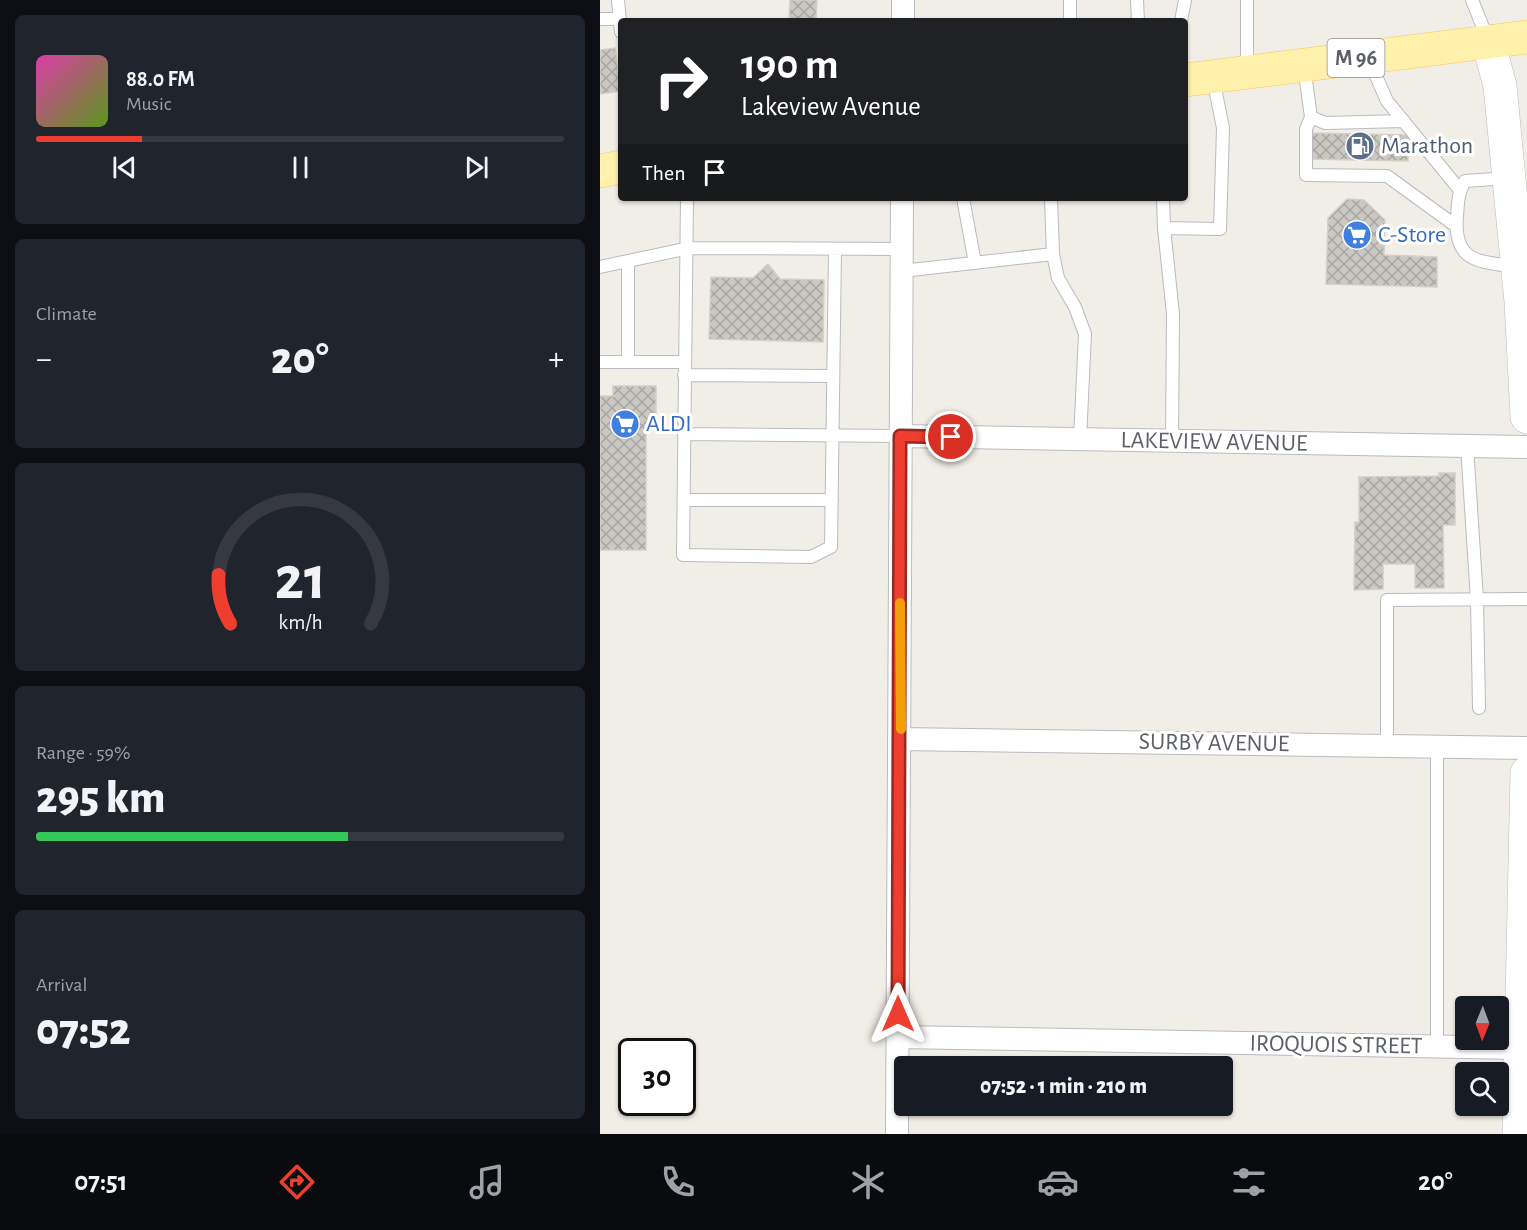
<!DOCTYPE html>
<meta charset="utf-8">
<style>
:root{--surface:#171b24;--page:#20242c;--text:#f1f3f6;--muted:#9ea1a6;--line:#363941;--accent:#ed3e2f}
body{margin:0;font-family:"Alegreya Sans",sans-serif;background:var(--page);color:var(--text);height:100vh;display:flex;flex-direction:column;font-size:22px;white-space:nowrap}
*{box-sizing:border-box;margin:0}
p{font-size:20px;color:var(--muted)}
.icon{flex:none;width:33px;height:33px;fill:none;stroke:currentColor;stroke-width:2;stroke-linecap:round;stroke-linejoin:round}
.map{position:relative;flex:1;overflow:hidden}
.drawer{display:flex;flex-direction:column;gap:15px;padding:15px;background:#0d0f14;width:600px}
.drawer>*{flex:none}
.guide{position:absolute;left:18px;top:18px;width:570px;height:183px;border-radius:6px;box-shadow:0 2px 4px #0004;background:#202124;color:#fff;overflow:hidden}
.needle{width:39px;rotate:181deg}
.tools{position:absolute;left:855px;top:996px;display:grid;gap:12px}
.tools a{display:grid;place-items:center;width:54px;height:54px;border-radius:6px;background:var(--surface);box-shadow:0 2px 4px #0004;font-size:30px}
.speed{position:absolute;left:18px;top:1038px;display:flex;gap:12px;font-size:30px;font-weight:700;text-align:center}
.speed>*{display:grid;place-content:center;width:78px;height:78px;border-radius:50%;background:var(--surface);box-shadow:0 2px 4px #0004;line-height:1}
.speed .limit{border:3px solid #111;border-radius:9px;background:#fff;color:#111}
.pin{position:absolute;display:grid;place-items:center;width:51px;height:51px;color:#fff;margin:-26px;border:3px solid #fff;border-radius:50%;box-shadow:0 2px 6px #0007}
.me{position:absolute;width:66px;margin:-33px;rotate:0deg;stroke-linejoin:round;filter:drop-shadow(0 0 4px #0008)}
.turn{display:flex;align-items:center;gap:21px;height:126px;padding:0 24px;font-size:27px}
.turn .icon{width:78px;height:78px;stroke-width:2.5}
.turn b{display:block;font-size:42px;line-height:51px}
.then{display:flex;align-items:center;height:57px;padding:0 24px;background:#0003;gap:12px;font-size:22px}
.big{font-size:45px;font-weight:800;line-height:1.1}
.drawer .card{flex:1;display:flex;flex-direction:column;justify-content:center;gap:9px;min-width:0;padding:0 21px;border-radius:9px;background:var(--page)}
.drawer .dial{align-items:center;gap:0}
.dial svg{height:156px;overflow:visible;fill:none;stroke:var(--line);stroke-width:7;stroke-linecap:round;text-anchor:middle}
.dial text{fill:var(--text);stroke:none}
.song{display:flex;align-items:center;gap:18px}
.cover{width:72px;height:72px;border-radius:9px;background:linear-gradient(135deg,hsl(320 70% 55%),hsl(90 70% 35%))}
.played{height:6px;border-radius:3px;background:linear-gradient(90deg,var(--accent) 20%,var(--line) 20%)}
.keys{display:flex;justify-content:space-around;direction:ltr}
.heat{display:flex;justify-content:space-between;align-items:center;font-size:33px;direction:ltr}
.charge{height:9px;border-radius:4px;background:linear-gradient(90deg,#34c759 59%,var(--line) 0)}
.trip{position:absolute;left:294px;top:1056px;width:339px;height:60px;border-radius:6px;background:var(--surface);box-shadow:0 2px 4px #0004;font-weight:800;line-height:60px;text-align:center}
.tabs{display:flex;height:96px;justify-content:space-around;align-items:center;background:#090b0e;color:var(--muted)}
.tabs .icon{width:42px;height:42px}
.tabs .selected{color:var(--accent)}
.tabs b{font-size:27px;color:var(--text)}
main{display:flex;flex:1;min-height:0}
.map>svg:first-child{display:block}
</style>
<main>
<section class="drawer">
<div class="card">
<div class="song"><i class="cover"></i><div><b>88.0 FM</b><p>Music</p></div></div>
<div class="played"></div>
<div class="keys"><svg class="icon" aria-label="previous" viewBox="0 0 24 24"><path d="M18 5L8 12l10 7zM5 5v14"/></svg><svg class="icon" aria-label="pause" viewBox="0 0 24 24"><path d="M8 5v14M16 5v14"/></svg><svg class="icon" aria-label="next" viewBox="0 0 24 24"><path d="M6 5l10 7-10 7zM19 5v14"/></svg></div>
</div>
<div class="card"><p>Climate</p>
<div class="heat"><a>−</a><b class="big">20°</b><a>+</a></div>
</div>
<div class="card dial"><svg viewBox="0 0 100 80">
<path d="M14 69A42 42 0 1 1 86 69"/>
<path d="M14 69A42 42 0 0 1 8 44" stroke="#ed3e2f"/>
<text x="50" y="56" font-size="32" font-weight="700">21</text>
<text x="50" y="72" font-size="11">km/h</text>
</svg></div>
<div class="card"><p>Range · 59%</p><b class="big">295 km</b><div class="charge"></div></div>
<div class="card"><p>Arrival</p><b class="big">07:52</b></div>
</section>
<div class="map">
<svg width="927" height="1134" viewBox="0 0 927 1134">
<defs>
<pattern id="building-cross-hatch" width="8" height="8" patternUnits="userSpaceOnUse" patternTransform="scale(1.5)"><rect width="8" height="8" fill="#cbc8c3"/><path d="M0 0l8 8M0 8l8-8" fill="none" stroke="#a8a6a2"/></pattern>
</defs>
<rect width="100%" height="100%" fill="#f0eee6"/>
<path fill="url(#building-cross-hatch)" stroke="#d5d0c4" stroke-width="1.5" d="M190,0H217L216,21H189Z
M15,48L21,91L0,94V50Z
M710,133L808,135V161L710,159Z
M747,199L764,200L785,220L784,255L837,257V287L726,284L728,218Z
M168,264L180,279L224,280L223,342L109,339L111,277L153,278Z
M13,386H56V429H46V550H0V396H13Z
M839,473H855V525H843L844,588H815V564H783V589L754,590L755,522H759V477L839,476Z"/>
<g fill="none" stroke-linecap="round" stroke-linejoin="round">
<g stroke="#b8bbc0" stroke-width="14">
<path id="service" d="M18,0L21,32
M537,0L538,21
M647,0V71
M872,0L888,40
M0,19H18
M470,21V0
M581,21L585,0
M768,58L787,101L859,189
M704,66L711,117L725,123L804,121
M711,117L706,129V175L787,176L856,226
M908,178L865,181C858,192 858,203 857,216C853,263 879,261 916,267
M87,198L83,555L211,557L231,547L235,249
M363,198L375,263
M451,198L453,254L458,278L475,307L485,334L480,439
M563,198L564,228L620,229L623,128L613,78
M564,228L573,314L572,441
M0,267L89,248L302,249
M302,271L453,254
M0,362H84
M28,362V261
M84,375L233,376
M84,434L300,436
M867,446L877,600L879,708
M84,500H232
M787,746V600L927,599
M837,1047V747"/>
</g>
<g stroke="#b8bbc0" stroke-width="24">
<path id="minor" d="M303,0V21
M300,436L927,447
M301,739L927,748
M298,1037L921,1048
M297,1134L302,198"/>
</g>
<g stroke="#b9bcc2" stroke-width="34">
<path id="secondary" d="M888,41L900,86L921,302L927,417
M919,1134L927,773"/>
</g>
<g stroke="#f4c95b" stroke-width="34">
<path id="primary" d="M585,80L927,37
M0,171L21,167"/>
</g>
<use href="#service" stroke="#fff" stroke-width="12"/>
<use href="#minor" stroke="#fff" stroke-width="22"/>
<use href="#secondary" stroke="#fff" stroke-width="33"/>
<use href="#primary" stroke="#fff1ac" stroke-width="33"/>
</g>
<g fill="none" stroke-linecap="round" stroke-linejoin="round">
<g stroke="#9a281f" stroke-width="15">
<path id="route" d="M298,1014L300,436L351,437"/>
</g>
<use href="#route" stroke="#ed3e2f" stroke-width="10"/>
<path stroke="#f59e0b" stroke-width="10" d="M300,603L301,729"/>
</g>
<defs>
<g id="fuel-disc" transform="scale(1.5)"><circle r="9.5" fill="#5c6f8a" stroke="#fff"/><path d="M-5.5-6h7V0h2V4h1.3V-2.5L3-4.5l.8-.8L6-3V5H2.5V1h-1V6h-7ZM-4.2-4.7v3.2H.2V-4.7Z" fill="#fff"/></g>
<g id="supermarket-disc" transform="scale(1.5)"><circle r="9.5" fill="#3f7fe0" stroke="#fff"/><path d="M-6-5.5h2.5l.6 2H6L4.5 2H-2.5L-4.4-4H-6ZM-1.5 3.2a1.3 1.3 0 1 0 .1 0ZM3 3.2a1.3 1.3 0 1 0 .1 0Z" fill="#fff"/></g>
</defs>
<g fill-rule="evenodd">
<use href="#fuel-disc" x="760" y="146"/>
<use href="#supermarket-disc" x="757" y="235"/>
<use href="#supermarket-disc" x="25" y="424"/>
</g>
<g text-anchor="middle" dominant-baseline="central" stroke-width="6" stroke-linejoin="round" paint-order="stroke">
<rect fill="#fff" stroke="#8e9094" stroke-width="1.5" x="727.5" y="39" width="57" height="38" rx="4.5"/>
<g font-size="22" font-weight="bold" fill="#5d6166">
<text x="756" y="58">M 96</text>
</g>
<g font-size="24" fill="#4e5e75" stroke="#fff" text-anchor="start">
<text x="781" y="146">Marathon</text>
</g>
<g font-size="24" fill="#366cbe" stroke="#fff" text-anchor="start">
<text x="778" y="235">C-Store</text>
<text x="46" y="424">ALDI</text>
</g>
<g font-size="24" fill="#5d6166" stroke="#fff">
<text transform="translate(614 442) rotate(1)">LAKEVIEW AVENUE</text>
<text transform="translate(614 743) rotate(1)">SURBY AVENUE</text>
<text transform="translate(736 1045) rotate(1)">IROQUOIS STREET</text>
</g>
</g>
</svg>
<div class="tools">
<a><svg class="needle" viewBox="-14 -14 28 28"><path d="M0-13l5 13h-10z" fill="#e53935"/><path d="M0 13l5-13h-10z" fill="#9ea1a6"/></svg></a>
<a><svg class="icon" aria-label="search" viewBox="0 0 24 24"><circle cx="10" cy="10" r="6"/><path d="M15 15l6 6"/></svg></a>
</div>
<div class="speed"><div class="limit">30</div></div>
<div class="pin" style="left:351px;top:437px;background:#d93025"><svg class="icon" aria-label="arrive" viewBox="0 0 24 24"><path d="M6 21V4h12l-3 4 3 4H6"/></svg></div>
<svg class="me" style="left:298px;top:1014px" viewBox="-20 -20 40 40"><path d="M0-17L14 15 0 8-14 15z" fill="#ed3e2f" stroke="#fff" stroke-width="4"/></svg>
<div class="trip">07:52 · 1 min · 210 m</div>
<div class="guide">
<div class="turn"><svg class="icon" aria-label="right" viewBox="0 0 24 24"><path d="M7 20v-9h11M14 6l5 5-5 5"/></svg><div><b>190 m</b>Lakeview Avenue</div></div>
<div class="then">Then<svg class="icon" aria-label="arrive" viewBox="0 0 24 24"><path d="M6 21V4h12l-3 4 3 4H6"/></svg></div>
</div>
</div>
</main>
<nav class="tabs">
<b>07:51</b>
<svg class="icon selected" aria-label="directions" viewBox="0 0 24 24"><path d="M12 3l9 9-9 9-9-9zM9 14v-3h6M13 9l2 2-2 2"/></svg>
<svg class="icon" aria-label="music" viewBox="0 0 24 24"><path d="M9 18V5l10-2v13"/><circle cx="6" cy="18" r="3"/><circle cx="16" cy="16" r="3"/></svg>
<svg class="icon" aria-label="phone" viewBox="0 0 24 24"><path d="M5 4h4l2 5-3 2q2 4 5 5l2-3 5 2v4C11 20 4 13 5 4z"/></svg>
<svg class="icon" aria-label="climate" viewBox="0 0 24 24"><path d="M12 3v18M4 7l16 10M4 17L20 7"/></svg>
<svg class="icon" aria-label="car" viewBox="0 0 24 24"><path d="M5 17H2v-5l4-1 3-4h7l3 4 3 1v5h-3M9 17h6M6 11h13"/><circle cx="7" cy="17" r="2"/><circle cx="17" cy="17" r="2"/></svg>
<svg class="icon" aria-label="filters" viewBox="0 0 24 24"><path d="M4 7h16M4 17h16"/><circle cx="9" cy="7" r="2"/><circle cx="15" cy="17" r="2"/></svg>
<b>20°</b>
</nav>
